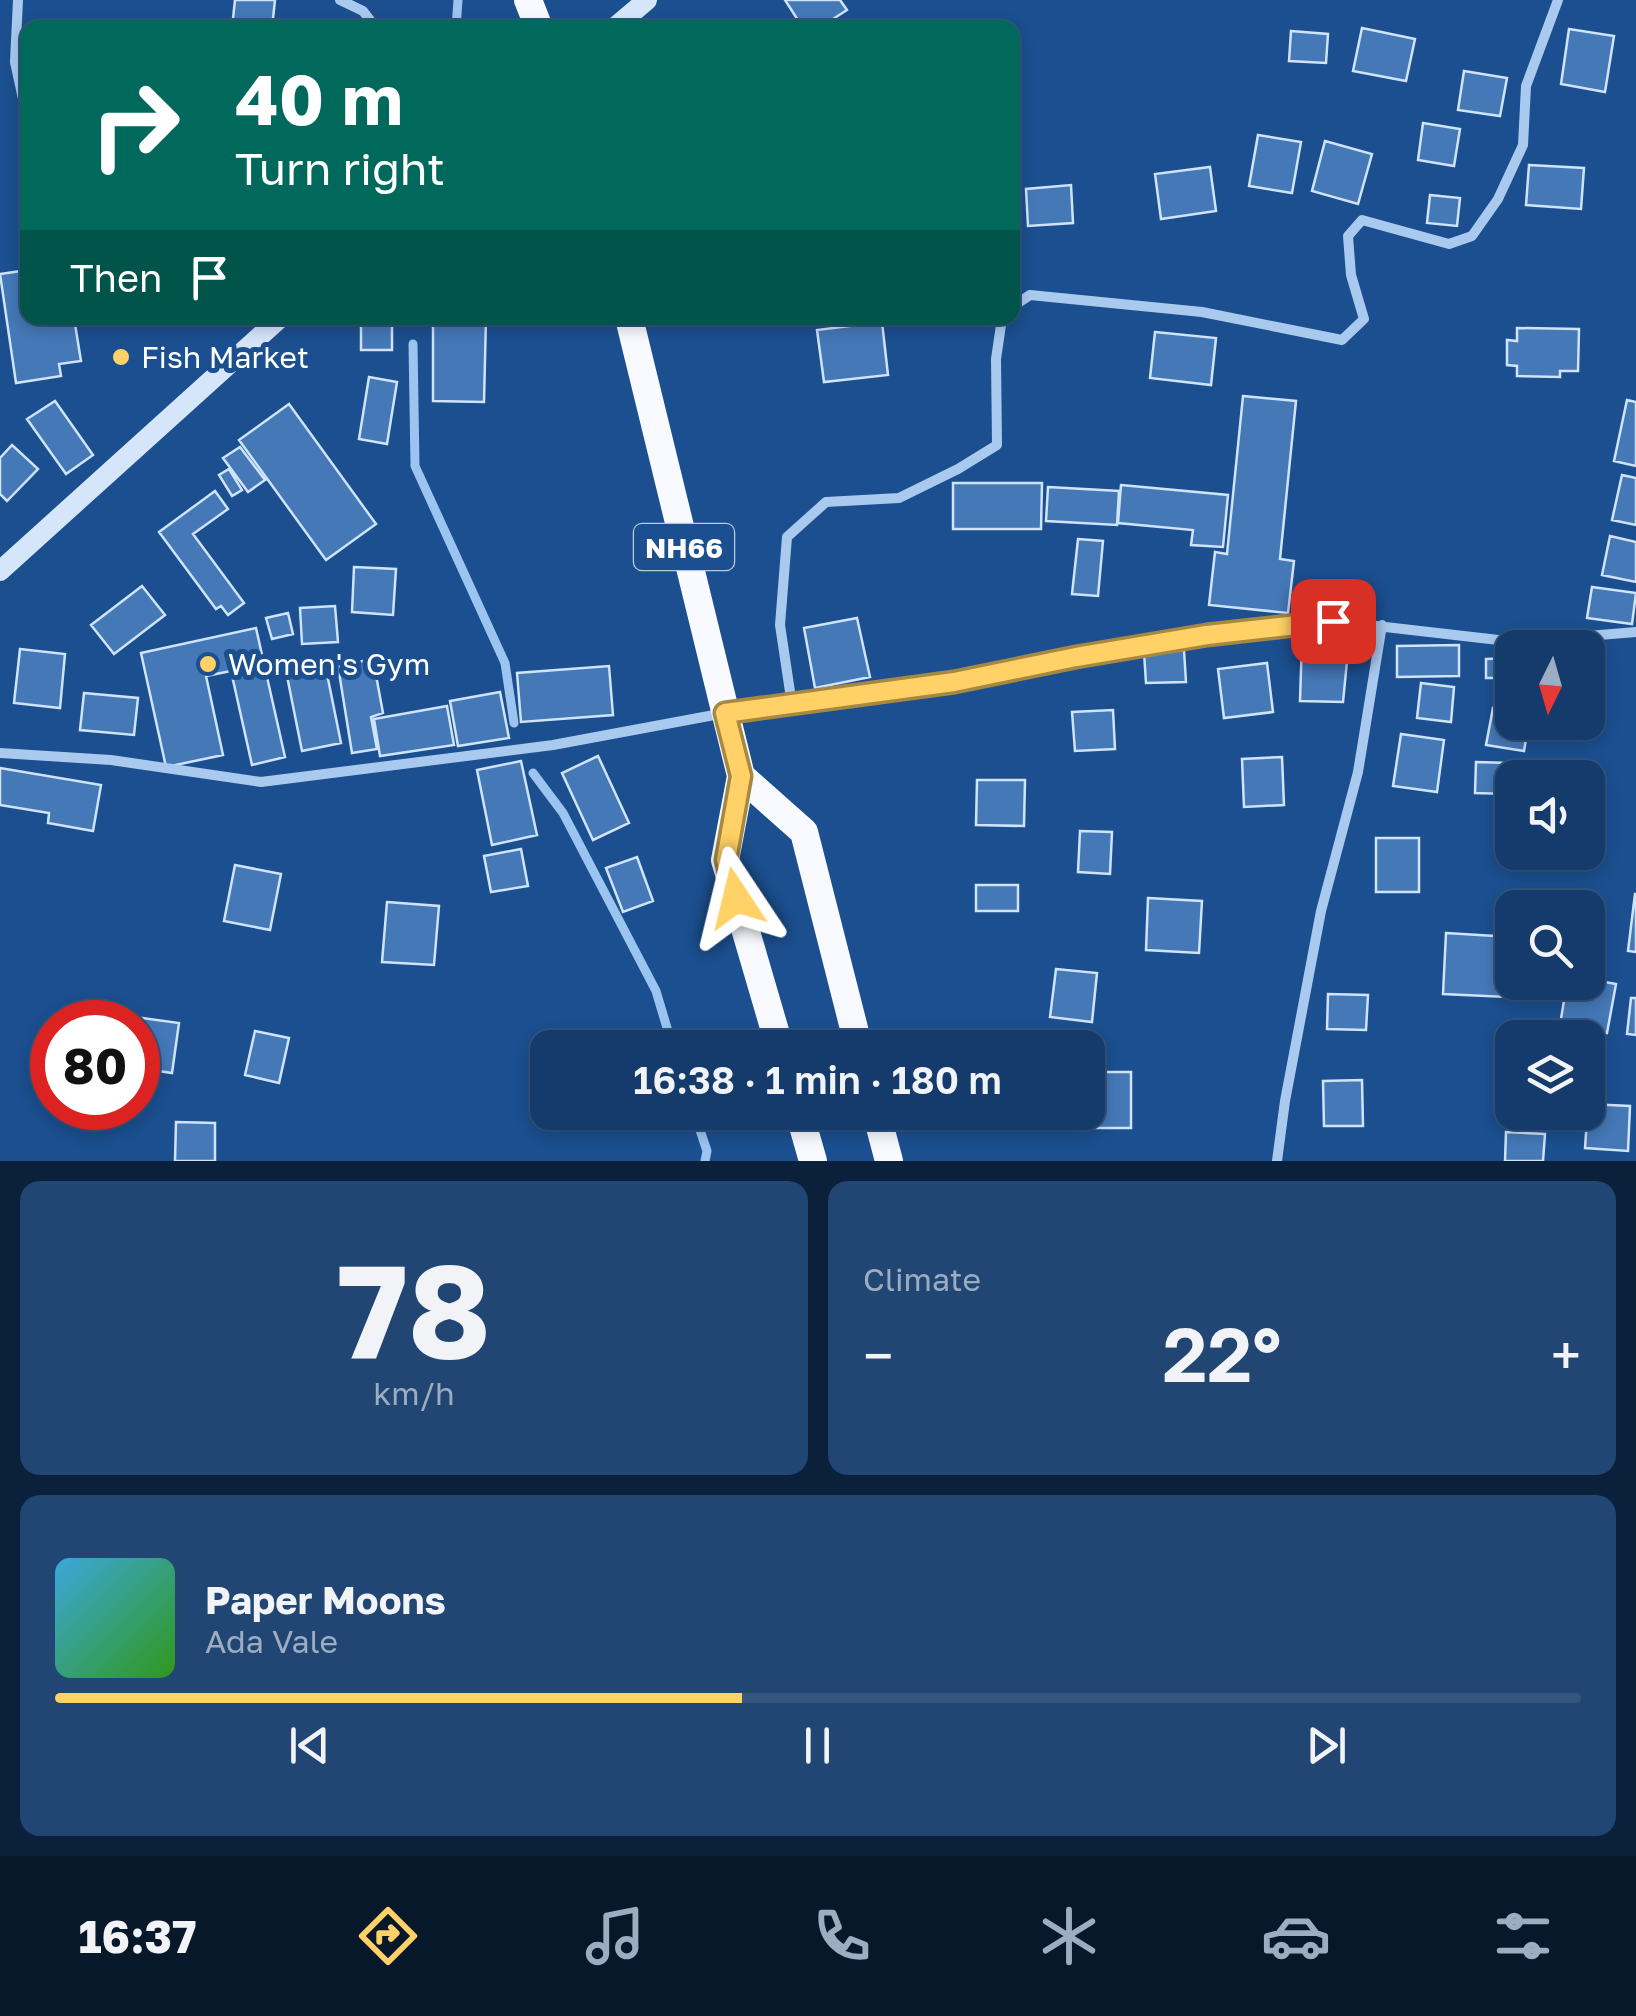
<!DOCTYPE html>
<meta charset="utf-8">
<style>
:root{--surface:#143b6b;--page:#214673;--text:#f1f3f6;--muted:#9dadc1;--line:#33557e;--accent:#ffd166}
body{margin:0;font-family:"Golos Text",sans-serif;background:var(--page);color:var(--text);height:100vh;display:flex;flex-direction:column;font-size:38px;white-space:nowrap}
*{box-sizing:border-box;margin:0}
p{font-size:32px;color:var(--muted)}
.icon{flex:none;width:55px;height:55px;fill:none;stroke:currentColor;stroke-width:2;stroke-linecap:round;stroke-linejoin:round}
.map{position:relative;height:1161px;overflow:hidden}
.side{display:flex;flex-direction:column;gap:20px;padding:20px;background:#0b203b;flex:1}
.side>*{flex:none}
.banner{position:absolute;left:20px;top:20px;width:1000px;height:305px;border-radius:20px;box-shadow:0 5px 15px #0003,0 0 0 2px var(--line);background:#00695c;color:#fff;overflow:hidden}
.needle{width:65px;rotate:185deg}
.buttons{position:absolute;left:1495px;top:630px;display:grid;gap:20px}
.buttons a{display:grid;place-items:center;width:110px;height:110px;border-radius:20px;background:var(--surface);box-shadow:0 5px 15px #0003,0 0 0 2px var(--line);font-size:50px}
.speed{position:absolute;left:30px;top:1000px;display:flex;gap:20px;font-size:50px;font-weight:700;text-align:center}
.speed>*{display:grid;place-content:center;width:130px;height:130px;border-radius:50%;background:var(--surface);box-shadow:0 5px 15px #0003,0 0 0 2px var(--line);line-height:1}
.speed .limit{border:15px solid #d22;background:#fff;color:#111}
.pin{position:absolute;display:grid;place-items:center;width:85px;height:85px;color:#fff;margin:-42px;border-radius:20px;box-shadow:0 5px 15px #0006}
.me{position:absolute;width:110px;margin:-55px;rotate:350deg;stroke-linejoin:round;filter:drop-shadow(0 0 8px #0008)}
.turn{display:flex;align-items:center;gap:35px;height:210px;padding:0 50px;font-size:45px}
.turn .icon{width:130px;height:130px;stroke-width:2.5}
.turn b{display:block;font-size:70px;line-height:85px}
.then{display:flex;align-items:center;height:95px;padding:0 50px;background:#0003;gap:20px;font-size:38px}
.big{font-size:75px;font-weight:600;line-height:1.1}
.side .widget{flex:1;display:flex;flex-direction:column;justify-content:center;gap:15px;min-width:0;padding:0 35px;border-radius:20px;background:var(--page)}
.side .dial{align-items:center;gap:0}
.dial b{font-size:130px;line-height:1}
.song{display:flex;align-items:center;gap:30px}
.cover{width:120px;height:120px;border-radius:15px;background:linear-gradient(135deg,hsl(200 70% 55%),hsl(110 70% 35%))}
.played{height:10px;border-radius:5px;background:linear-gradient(90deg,var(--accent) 45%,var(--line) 45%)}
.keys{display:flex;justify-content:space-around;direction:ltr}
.heat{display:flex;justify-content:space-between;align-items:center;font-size:55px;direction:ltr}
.side .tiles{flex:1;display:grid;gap:20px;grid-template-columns:1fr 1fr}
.widget:last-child{grid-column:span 2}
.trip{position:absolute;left:530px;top:1030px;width:575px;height:100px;border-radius:20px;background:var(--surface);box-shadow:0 5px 15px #0003,0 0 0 2px var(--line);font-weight:600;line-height:100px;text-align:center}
.dock{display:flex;height:160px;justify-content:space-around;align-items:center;background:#08182b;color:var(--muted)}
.dock .icon{width:70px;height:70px}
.dock .on{color:var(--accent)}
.dock b{font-size:45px;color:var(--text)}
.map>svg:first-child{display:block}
</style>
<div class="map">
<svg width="1636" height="1161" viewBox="0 0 1636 1161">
<rect width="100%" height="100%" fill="#1b4f8f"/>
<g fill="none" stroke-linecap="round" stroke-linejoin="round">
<path stroke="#9cc4f0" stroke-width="9" d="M456,28L458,0
M413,344L415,466L505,663L514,723
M533,773L563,813L656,991L673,1048
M694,1112L707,1151L705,1161"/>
</g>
<path fill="#4478b7" stroke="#cfe3fa" stroke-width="2.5" d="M235,0H275L272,28H232Z
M785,0H840L847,10L819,28H803Z
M1362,28L1415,39L1406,81L1353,71Z
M1569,29L1614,36L1605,92L1561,84Z
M1291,31L1328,34L1326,63L1289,61Z
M1464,71L1507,78L1500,116L1458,110Z
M1423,123L1460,129L1454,166L1418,160Z
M1258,135L1301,142L1292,193L1249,186Z
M1325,141L1372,154L1358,204L1312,191Z
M1529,165L1584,168L1581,209L1526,205Z
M1210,167L1216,211L1161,219L1155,174Z
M1071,185L1073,223L1028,226L1026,189Z
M1430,195L1460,198L1457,226L1427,223Z
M28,270V318H74L81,361L59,364L61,376L16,383L0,274Z
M361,318H392V350H361Z
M433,318H486L484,402L433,401Z
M882,322L888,375L824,382L817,330Z
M1517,328L1579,329L1578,371H1560V377L1517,376V366L1507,365V340L1517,341Z
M1155,332L1216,338L1211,385L1150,378Z
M369,377L397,382L387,444L359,439Z
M1243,396L1296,401L1280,559L1294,561L1288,613L1209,605L1215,552L1227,554Z
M1627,400L1636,402V466L1614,461Z
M55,401L93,455L66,474L27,419Z
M289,404L376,524L326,560L239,440Z
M12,445L38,469L7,501L0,494V458Z
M240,447L265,480L248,492L223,458Z
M229,469L242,490L232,496L219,475Z
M1622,475L1636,478V525L1612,520Z
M953,483H1042L1041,529H953Z
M1121,485L1228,495L1223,547L1191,545L1193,530L1118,523Z
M1048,487L1119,491L1117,525L1046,521Z
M215,491L228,509L193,534L244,603L228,615L221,606L216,609L159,532Z
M1610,536L1636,542V582L1602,575Z
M1078,539L1103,541L1098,596L1072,594Z
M354,567L396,569L393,615L352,612Z
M142,586L165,615L114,654L91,625Z
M1592,587L1636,593L1632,624L1587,618Z
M335,606L338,642L302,644L300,608Z
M288,613L293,634L272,639L266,618Z
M857,618L870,677L815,688L804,628Z
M256,628L285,757L252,765L231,671L206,676L223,755L166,767L141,653Z
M1302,640L1349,641L1343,702L1300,701Z
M1459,645V676L1397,677V646Z
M20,649L65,654L60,708L14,703Z
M1184,650L1186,682L1146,683L1144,652Z
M1512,658V678H1486V659Z
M373,659L383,713L371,717L377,749L352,753L338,666Z
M1267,663L1273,712L1224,718L1218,669Z
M325,664L341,743L302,751L286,671Z
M609,666L613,715L521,722L517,673Z
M1421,683L1454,687L1451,722L1417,718Z
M500,692L509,738L458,746L450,701Z
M84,693L138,698L134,735L80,730Z
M447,706L454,745L380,756L374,719Z
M1493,708L1512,711V722H1529L1524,751L1486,745Z
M1113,710L1115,749L1075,751L1072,712Z
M1401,734L1444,740L1437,792L1393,786Z
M598,756L629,823L593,840L562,773Z
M1282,757L1284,805L1244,807L1242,759Z
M521,761L537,835L492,845L477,770Z
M1476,762L1510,763L1508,794L1475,793Z
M0,768L101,785L93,831L48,823L49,813L0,805Z
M977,780H1025L1024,826L976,825Z
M1080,831L1112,832L1110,874L1078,872Z
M1376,838H1419V892H1376Z
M521,849L528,886L491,892L484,856Z
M637,857L653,901L623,912L606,868Z
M235,865L281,874L270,930L224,921Z
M976,885H1018V911H976Z
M1635,894H1636V952L1628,951Z
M1148,898L1202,901L1199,953L1146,950Z
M387,902L439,906L434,965L382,962Z
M1446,933L1511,937L1507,997L1443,994Z
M1056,969L1097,973L1092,1022L1050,1017Z
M1588,979L1616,984L1607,1033L1560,1025L1567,982H1588Z
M1328,994L1368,995L1366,1030L1327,1029Z
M1631,998H1636V1035L1627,1034Z
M135,1017L179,1023L172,1073L138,1068V1022H134Z
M255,1031L289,1038L279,1083L245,1075Z
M1088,1072H1131V1128H1081V1112H1088Z
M1362,1080L1363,1126H1324L1323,1081Z
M1588,1104L1630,1106L1628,1151L1585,1148Z
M176,1122L215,1123V1161H175Z
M1506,1132L1545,1134L1543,1161H1505Z"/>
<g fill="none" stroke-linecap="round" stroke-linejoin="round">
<path stroke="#a9c9ee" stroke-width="10" d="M18,0L15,62L28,122
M340,0L363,11L376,28
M1012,307L1030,295L1202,312L1342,340L1364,319L1351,275L1348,236L1362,220L1449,244L1472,236L1498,199L1523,145L1526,86L1558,0
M792,705L780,625L787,537L826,502L899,498L958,469L997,445L996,359L1002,318
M0,753L111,760L261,782L553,745L725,713L954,682L1076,657L1207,635L1333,621L1516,642L1636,632
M1277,1161L1285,1101L1321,911L1358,772L1382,625"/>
<path stroke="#d6e6fa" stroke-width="20" d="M614,28L647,0
M0,571L280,318"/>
<path stroke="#f8faff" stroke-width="28" d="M528,0L539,28
M629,318L741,776L725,860L780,1048
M741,776L804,832L859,1048
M799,1112L813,1161
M876,1112L889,1161"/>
</g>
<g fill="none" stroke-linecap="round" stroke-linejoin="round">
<g stroke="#a68842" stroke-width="25">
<path id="route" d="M736,898L726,860L741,776L725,713L954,682L1076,657L1207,635L1333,621"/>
</g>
<use href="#route" stroke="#ffd166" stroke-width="18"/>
</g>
<g fill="#ffd166" stroke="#1b4f8f" stroke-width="4">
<circle cx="121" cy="357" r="10"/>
<circle cx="208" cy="664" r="10"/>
</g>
<g text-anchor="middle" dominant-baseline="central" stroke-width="10" stroke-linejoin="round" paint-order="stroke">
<rect fill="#1b4f8f" stroke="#bbcadd" stroke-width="2.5" x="634" y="524" width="100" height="46" rx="8"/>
<g font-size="28" font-weight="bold" fill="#fff">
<text x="684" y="547">NH66</text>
</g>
<g font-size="30" fill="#fff" stroke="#1b4f8f" text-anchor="start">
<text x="141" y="357">Fish Market</text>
<text x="228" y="664">Women's Gym</text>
</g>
</g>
</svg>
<div class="buttons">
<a><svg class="needle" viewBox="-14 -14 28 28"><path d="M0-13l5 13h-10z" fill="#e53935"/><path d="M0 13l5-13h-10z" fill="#9dadc1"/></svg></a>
<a><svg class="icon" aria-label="sound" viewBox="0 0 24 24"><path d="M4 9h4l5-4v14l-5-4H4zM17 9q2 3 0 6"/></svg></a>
<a><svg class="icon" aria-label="search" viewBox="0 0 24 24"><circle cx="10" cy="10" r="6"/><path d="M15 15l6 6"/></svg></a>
<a><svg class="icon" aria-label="layers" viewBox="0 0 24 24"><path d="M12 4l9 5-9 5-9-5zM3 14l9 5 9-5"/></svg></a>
</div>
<div class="speed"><div class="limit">80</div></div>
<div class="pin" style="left:1333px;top:621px;background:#d93025"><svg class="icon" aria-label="arrive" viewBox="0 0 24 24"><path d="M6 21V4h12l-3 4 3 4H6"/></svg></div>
<svg class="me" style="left:736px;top:898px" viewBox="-20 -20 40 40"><path d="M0-17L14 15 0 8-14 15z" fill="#ffd166" stroke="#fff" stroke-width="4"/></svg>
<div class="trip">16:38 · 1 min · 180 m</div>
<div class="banner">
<div class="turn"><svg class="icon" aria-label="right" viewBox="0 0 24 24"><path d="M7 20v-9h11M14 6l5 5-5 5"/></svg><div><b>40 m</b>Turn right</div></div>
<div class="then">Then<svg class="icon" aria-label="arrive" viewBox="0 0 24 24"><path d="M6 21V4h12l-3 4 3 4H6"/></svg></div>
</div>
</div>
<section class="side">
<div class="tiles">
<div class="widget dial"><b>78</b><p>km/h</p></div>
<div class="widget"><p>Climate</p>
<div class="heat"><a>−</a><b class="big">22°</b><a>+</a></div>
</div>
<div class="widget">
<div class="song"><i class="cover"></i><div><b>Paper Moons</b><p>Ada Vale</p></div></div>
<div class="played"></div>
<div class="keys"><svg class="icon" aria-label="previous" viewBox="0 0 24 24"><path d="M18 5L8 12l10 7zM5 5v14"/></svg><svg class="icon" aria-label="pause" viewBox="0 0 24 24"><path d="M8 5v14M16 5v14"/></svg><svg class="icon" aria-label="next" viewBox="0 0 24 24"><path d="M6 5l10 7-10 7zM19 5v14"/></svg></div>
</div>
</div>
</section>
<nav class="dock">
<b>16:37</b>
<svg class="icon on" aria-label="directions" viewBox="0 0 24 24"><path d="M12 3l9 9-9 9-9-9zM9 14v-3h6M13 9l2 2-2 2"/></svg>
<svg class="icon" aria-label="music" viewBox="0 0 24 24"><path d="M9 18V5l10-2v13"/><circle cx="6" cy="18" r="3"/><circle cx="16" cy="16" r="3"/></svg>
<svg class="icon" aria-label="phone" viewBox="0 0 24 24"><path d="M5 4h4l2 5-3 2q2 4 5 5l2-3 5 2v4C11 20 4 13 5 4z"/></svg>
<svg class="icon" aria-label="climate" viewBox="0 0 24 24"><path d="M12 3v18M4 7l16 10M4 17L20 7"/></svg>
<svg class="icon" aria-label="car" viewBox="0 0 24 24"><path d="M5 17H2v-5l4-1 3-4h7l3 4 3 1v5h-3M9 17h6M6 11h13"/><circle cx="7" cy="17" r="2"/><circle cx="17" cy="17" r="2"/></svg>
<svg class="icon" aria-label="filters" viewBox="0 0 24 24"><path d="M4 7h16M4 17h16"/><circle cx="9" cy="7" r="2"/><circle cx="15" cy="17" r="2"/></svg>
</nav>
